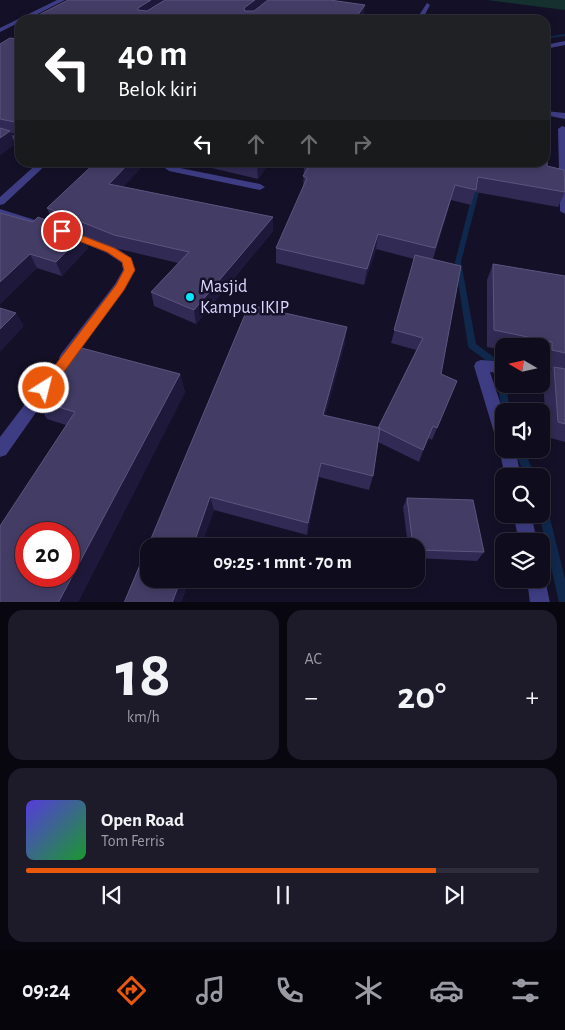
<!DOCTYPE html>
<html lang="id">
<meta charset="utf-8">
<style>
:root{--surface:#0f0c1d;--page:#1d1a2a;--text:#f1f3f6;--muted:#9b9ba4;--line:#2f2c3b;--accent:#ea580c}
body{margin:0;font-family:"Alegreya Sans",sans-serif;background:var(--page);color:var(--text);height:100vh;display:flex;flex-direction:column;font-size:19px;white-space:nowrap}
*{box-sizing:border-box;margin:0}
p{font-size:16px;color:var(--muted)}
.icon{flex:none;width:28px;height:28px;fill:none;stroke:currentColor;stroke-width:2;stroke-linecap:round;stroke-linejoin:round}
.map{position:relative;height:602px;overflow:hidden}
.panel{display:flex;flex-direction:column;gap:8px;padding:8px;background:#080710;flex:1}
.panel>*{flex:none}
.guide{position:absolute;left:15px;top:15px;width:535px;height:152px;border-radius:15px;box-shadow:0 2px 8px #0003,0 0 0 1px var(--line);background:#202124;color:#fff;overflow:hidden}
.needle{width:32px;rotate:279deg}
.tools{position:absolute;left:495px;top:338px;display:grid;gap:10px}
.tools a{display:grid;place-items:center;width:55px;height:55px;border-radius:10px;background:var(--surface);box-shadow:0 2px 8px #0003,0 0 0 1px var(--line);font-size:25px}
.speed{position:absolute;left:15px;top:522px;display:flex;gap:10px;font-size:25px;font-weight:700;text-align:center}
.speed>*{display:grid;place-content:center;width:65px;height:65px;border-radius:50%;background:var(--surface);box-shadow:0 2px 8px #0003,0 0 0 1px var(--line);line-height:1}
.speed .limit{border:8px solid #d22;background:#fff;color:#111}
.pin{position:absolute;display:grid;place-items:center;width:42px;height:42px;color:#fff;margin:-21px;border:2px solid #fff;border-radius:50%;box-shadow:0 1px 5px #0007}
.me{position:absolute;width:55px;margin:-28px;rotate:36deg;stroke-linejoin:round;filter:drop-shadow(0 0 4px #0008)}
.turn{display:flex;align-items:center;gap:18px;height:105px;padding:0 20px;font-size:22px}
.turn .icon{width:65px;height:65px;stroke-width:2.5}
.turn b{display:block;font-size:35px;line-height:42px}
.lanes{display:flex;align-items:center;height:48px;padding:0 20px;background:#0003;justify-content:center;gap:25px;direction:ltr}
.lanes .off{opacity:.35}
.big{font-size:38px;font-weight:700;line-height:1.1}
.panel .widget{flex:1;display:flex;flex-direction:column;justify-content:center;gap:8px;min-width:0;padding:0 18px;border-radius:15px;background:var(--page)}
.panel .dial{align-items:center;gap:0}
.dial b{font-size:65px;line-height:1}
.song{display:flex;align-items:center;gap:15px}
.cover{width:60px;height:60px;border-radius:8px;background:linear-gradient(135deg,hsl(250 70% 55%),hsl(130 70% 35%))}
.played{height:5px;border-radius:2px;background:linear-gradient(90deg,var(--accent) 80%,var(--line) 80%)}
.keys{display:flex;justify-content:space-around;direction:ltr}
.heat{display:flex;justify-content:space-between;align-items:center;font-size:28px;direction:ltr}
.panel .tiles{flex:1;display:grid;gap:8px;grid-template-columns:1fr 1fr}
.widget:last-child{grid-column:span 2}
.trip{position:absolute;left:140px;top:538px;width:285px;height:50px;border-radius:15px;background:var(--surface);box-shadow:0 2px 8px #0003,0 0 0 1px var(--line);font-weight:700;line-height:50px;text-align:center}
.menu{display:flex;height:80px;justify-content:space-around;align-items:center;background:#06050c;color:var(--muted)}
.menu .icon{width:35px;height:35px}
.menu .on{color:var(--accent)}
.menu b{font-size:22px;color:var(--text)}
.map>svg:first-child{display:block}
</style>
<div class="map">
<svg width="565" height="603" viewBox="0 0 565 603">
<rect width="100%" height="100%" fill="#141027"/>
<path fill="#14302f" d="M487,0H565V10Z"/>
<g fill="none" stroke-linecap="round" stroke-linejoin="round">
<path fill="#10284b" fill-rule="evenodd" d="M565,34V36L545,39V37Z
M478,182L481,184L461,262L476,344L502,363L503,365L504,384H506L510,411H504V414L502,411L495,367L469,348L468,346L455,262L475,184Z
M514,449H524L535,476H525Z
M541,497L545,498L546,502L565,579V603L559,602L539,514H541Z"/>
<path fill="#3e3d84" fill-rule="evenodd" d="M57,0H65L26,20H20V22L0,32V28Z
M427,3L430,5L422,20H416Z
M565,41V45L545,49V45Z
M545,111L565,113V119L545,115Z
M562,126L565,127V214L560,211L558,129Z
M0,132L20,137V143L0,138Z
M39,162H49L4,204L0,205V197Z
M157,162H168L175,167L260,184L265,187L260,190L169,171Z
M0,209L35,220L36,222L31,225L0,215Z
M69,229L115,247L131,258L135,270L124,290L71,362L66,364L61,362L59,358L61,354L115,284L123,270L122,263L107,253L65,235L64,233L65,231Z
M481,360L504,362V374L490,372L504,414V449H515L521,476H505L499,449L501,445L496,439L474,366L476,362Z
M541,368L565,373V385L541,380Z
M46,381L51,383L53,387L51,391L6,455L0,457V437L41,383Z
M513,514H531L537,541H519Z
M541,572L545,579L550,603H530L527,579H541Z"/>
</g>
<path fill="#312a54" d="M20,33V135L11,133L15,144L0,155V44L17,39Z
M199,162H270L258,179L199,165Z
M547,166L565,192L558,207L475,192L471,205L451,200L433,259L441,374L457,381L432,440L428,438L419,462L378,442L373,476L369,490L319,477L307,535L214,510L201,546H149L189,579L181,603H124L249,305L345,343L325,415L378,428L416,350L391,343L414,259L376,249L364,285L276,263V248L303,189L304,167Z
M124,187L273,217V231L196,324L154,306L151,292L178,263L119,249L83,235L88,248L62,276L37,268L0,304V213L33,222L72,230L53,222L47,208Z
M493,264L565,276V442L547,437L543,382L552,369L543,366L542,358L541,357V346H504V350L487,347V280Z
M180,374L185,393L66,425L47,419L35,400Z
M407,498L484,552L477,561L416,558V546H408L403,507Z"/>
<path fill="#1e183a" d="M151,0H169L140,18L138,10V8Z
M255,0H267V1L245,19L244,8Z
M365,5L364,16L361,20H354Z
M20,124V135L17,126Z
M10,131L15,144L0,155V138Z
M130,162H147L113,198L109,184Z
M258,162H270L258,179L257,163Z
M273,217V231L196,324L194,310Z
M83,234L88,248L62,276L56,262Z
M378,234L376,249L364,285L367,269Z
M30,254L37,268L0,304V282Z
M16,313L24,326L0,352V329Z
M347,327L345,343L322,429L323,415Z
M180,374L185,393L78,603H58Z
M321,463L319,477L307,535L308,523Z
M210,497L214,510L201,546H193Z
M181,579H189L181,603H172Z"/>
<path fill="#433d66" stroke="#5b557e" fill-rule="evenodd" d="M68,0H151L138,8V10L147,11L165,0H255L244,8L245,11H254L268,0H330L365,5L354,20H29Z
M444,16L482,20H443Z
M20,33V124L17,126L15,122L0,119V44L10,38L17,39L18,34Z
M0,128L10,131L0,138Z
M545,139H548L547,166L564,170L565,192L478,177L476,190L455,185L435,248L378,234L367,269L276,248L307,178L303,176L308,168L304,167L307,162H545Z
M96,162H130L109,184L273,217L194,310L151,292L189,252L114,235L47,208Z
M0,213L33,222L38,217L83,234L56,262L30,254L0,282Z
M415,255L461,266L441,374L457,381L437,428L433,426L423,450L378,428L423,338L394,330Z
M493,264L565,276V353L552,350V342L494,330Z
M249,305L347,327L323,415L380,428L373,476L321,463L308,523L210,497L193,546H149V579H181L172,603H124Z
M0,308L16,313L0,329Z
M74,346L180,374L58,603H0V526L75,412L35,400ZM26,534H69V576H26Z
M554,367L565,369V424L558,422Z
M407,498L473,500L484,552L416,550V546H413Z"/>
<path fill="#ea580c" stroke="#983908" d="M62,228L114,248L131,258L135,270L124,290L49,392L44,394L40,392L38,388L40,385L116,285L124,270L122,262L107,252L58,233L57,231Z"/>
<circle fill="#0ae5f7" stroke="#141027" stroke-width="2" cx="190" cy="297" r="5"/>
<g text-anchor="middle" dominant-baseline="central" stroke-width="5" stroke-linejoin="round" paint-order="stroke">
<g font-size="18" fill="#dbd7fe" stroke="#141027" text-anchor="start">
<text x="200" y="287">Masjid<tspan x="200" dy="21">Kampus IKIP</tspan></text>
</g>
</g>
</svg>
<div class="tools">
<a><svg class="needle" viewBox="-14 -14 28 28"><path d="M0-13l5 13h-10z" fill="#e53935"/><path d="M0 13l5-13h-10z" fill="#9b9ba4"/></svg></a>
<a><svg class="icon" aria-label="sound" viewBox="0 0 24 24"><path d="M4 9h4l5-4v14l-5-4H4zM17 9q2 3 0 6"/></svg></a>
<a><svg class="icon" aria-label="search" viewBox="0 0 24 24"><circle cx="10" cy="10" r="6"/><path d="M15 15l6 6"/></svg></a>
<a><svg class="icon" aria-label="layers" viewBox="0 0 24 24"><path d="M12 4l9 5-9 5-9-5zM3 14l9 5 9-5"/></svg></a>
</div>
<div class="speed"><div class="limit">20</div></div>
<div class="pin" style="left:62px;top:231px;background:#d93025"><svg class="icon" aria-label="arrive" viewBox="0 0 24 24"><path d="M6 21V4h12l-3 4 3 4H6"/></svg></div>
<svg class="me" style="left:44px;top:388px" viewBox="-20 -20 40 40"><circle r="17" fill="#ea580c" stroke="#fff" stroke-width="3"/><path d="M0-11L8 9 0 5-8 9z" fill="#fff"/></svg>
<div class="trip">09:25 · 1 mnt · 70 m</div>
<div class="guide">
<div class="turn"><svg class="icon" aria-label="left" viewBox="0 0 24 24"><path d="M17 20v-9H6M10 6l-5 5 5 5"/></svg><div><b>40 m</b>Belok kiri</div></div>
<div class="lanes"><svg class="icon" aria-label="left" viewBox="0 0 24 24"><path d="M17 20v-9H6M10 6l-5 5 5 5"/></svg><svg class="icon off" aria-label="ahead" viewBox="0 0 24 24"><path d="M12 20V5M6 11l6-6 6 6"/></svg><svg class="icon off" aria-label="ahead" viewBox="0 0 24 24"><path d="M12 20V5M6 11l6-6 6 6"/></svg><svg class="icon off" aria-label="right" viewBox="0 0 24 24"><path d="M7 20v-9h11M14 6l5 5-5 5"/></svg></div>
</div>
</div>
<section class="panel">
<div class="tiles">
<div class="widget dial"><b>18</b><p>km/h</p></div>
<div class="widget"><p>AC</p>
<div class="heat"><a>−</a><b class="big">20°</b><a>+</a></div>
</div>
<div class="widget">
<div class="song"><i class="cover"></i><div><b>Open Road</b><p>Tom Ferris</p></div></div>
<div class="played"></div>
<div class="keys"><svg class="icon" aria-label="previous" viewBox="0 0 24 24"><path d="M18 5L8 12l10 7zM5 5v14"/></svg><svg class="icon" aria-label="pause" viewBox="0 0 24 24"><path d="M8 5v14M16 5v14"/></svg><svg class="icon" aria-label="next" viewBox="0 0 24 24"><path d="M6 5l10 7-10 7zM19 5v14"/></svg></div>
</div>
</div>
</section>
<nav class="menu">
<b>09:24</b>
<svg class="icon on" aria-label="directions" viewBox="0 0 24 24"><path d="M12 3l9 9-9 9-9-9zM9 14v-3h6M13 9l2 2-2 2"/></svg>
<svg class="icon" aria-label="music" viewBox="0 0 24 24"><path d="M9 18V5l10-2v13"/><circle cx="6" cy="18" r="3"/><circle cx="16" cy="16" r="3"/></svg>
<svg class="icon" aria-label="phone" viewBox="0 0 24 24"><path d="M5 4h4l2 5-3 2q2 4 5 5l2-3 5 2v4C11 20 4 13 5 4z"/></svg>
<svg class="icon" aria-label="climate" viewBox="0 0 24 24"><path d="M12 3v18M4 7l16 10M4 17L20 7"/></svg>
<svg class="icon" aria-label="car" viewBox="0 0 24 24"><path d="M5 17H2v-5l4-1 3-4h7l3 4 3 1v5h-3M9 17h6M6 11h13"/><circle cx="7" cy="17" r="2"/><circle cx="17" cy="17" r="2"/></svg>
<svg class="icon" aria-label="filters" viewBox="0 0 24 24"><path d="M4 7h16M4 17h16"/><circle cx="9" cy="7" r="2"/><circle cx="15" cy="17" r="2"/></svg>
</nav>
